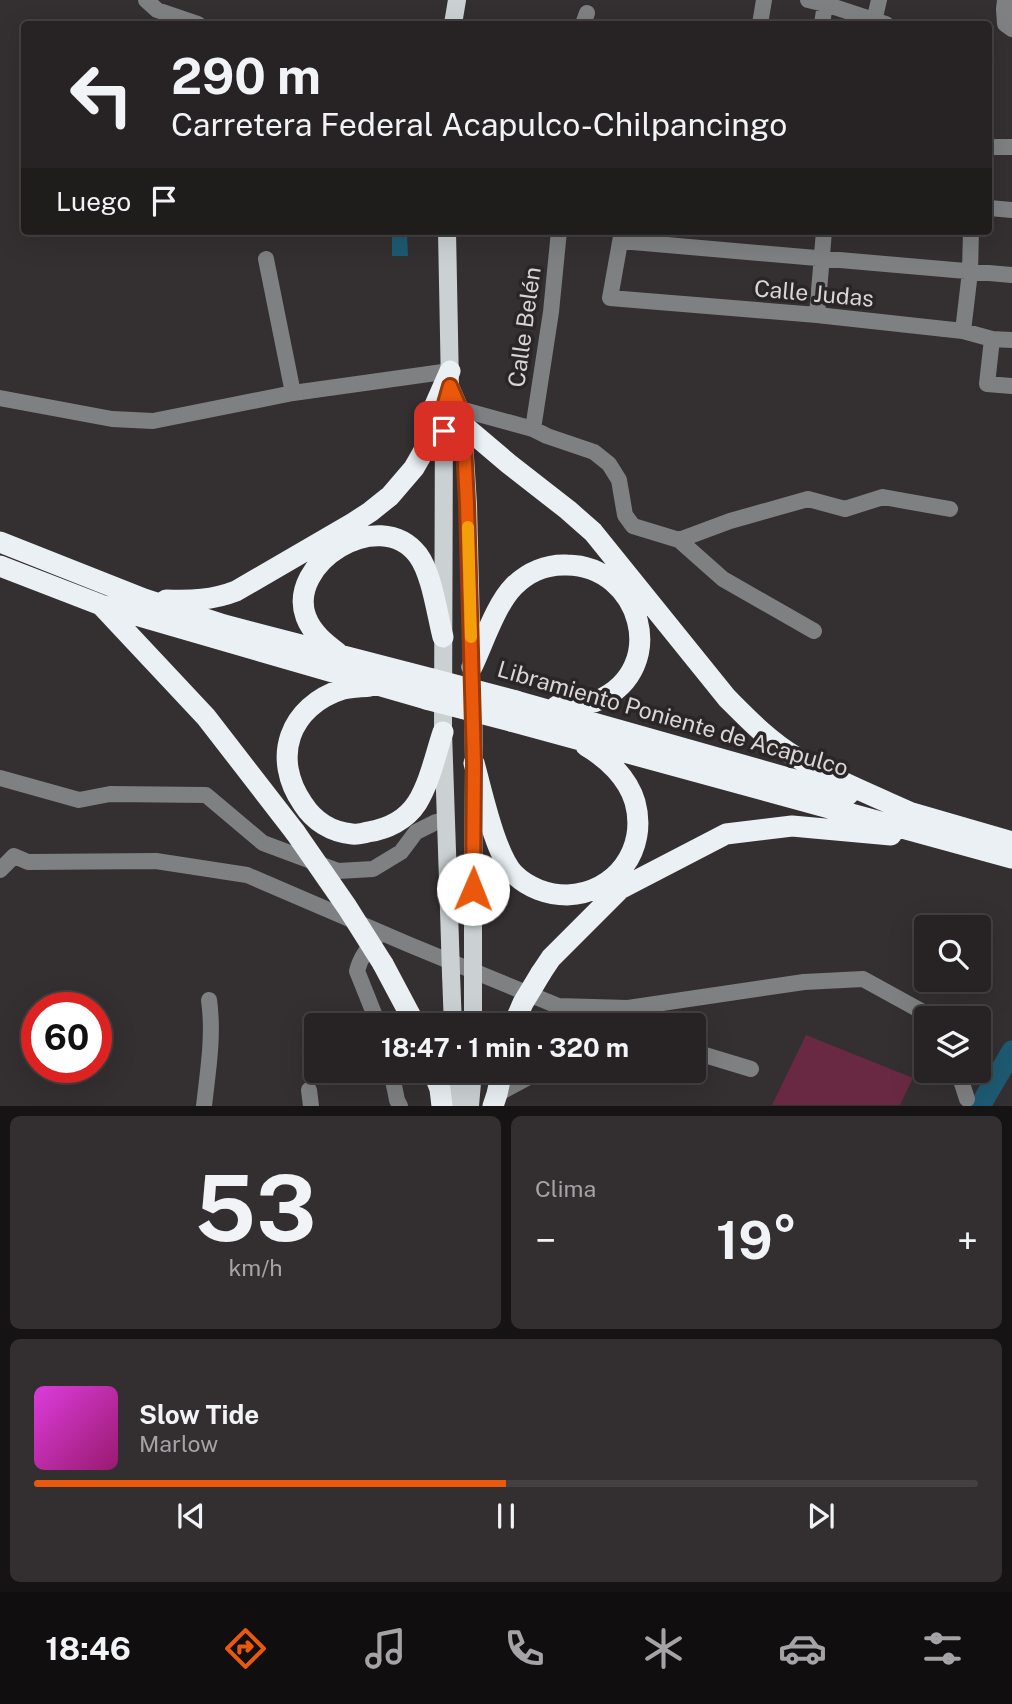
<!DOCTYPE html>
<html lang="es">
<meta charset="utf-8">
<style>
:root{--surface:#272324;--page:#332f31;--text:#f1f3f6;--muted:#a4a4a6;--line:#434041;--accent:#ea580c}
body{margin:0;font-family:"Public Sans",sans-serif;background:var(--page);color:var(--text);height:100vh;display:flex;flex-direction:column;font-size:26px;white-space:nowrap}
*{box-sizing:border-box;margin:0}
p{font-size:23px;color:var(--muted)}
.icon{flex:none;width:38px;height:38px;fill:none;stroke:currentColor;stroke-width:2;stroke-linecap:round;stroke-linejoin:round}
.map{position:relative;height:1106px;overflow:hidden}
.sheet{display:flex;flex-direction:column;gap:10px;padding:10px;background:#151314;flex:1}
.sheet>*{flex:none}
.guide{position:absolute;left:21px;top:21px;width:971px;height:214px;border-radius:7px;box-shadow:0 7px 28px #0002,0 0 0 2px var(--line);background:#272324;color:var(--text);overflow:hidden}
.controls{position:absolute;left:914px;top:915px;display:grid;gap:14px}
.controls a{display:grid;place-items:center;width:77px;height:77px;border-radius:7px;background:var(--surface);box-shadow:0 7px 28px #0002,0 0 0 2px var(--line);font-size:35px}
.speed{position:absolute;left:21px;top:992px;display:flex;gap:14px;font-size:35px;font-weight:700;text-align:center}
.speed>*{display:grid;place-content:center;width:91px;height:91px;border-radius:50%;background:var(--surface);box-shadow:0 7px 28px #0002,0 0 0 2px var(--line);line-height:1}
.speed .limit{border:10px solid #d22;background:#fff;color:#111}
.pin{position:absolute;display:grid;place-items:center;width:60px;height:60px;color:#fff;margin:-30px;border-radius:14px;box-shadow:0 4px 10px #0006}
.me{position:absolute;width:77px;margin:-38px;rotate:1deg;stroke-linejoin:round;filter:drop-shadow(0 0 5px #0008)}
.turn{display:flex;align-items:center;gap:24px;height:147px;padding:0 35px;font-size:32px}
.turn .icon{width:91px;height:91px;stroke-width:2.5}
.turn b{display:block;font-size:49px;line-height:60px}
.then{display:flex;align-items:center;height:66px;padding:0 35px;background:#0003;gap:14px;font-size:26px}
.big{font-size:52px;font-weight:700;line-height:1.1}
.sheet .tile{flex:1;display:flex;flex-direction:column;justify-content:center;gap:10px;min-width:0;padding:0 24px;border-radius:10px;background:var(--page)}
.sheet .dial{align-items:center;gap:0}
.dial b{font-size:91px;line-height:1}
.song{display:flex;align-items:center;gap:21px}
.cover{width:84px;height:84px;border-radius:10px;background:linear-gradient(135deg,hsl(300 70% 55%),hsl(320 70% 35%))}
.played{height:7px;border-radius:4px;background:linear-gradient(90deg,var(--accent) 50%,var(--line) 50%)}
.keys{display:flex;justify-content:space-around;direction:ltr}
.heat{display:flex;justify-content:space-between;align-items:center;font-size:38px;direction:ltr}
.sheet .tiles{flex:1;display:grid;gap:10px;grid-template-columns:1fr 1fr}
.tile:last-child{grid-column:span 2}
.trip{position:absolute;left:304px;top:1013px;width:402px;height:70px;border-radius:7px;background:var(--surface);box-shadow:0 7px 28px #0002,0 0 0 2px var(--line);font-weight:700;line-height:70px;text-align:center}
.dock{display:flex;height:112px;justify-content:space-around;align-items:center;background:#100e0e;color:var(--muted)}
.dock .icon{width:49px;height:49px}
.dock .current{color:var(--accent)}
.dock b{font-size:32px;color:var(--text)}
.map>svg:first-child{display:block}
</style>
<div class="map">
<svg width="1012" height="1106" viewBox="0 0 1012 1106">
<rect width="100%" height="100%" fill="#342f30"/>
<path fill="#6a2942" d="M806,1035L913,1078L900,1105H772Z"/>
<path fill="#1e5a72" d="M392,232H407L408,256H392Z"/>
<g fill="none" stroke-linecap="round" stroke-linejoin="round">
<path stroke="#1e5a72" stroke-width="21" d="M980,1106L1012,1051"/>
<path stroke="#7e8082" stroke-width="16" d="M146,0L157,10L198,24
M808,0L825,4L886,24
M1005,0L1004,9L1005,24L1012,29
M874,21L879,0
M583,24L587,13
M760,24L764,0
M822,24L825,4
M989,147H1012
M989,208L1012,210
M622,231L610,298L817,315L963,331L992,339L1012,340
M621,241L1012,275
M266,259L293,393
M817,315L824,231
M963,331L970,272L971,231
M992,339L987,384L1012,386
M0,398L112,419L153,421L293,393L450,371
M460,409L533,429L547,436L594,452L609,464L619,480L625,515L633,526L679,540L723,579L814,631
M533,429L551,312L559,231
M679,540L730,521L808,499L845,509L883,497L950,509
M0,778L79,800L110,794L206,795L263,843L338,871L373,869L401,852L416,832L436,822L446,820
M0,870L14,856L28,862L156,861L247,875L410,945L558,1006L628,1008L804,982L863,979L934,1018
M377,937C368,948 360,958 357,971L379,1026
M695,1052L751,1069
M391,1071L397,1100L400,1106
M958,1071L967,1099
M309,1090L311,1106
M497,1094L529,1077L532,1071
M204,1106C208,1070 214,1035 209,1000"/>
<path stroke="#cbd1d3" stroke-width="18" d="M453,24L457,0
M447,231L450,386L444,407L443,732L449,910
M450,386L460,409L463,425L468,504L472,667
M473,698L474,763L473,914
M451,974L453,1026
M473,1026V977
M457,1071L460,1106
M470,1106L473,1071"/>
<path stroke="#eaf0f4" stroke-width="21" d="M463,425L509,464L568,510L593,532L727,698C748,719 770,742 796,757C834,780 874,796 914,814
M0,542L144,599L224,625L432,679
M0,566L101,605L426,699
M166,600C191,601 213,600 236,591L353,523L370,512L390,496L414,468L426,447L432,426L435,405L450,371
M102,606L206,717L295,832
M338,653C325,643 312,633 306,617C286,564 379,504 418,555C432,574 437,614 443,637
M472,667C483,644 496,604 514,586C528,572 547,564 567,565C641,566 670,668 599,700C586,706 571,706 557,706
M370,686C361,687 351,687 343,689C289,706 271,758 303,804C314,821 331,832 352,834C356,835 363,833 368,832C387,829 406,820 417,803C430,782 435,756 443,732
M516,701L848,795
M511,721L1012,858
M474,763C482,791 495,854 514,874C528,888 548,895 567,895C616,893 648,849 635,802C628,778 607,758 586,746
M902,810L1012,842
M383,964L416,1026
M541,973L551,958L620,889L726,834L792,826L891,835
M433,1071L440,1089L442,1106
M493,1106L497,1094L502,1071"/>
<path stroke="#cbd1d3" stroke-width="18" d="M449,910L451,974
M473,977V914"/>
<path stroke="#eaf0f4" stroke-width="21" d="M432,679L516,701
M426,699L511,721
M295,832L347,907L383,964
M513,1026L523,1003L541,973"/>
</g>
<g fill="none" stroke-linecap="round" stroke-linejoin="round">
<g stroke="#983908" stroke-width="18">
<path id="route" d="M444,431V407L450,386L460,409L463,425L467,504L474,763L473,889"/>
</g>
<use href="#route" stroke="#ea580c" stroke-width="12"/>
<path stroke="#f59e0b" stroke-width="12" d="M468,527L471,637"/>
</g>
<g text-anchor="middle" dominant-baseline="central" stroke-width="7" stroke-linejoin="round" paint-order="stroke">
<g font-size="23" fill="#d9d5d6" stroke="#2a2526">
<text transform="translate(814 293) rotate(5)">Calle Judas</text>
<text transform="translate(524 327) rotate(-82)">Calle Belén</text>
<text transform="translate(673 718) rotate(16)">Libramiento Poniente de Acapulco</text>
</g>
</g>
</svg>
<div class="controls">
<a><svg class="icon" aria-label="search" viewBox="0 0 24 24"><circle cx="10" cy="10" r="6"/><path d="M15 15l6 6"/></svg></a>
<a><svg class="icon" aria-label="layers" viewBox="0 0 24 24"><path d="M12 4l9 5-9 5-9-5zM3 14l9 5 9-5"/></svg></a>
</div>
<div class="speed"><div class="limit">60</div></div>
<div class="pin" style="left:444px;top:431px;background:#d93025"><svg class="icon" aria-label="arrive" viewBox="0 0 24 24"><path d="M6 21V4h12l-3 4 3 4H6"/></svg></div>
<svg class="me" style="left:473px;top:889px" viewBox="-20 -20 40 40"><circle r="19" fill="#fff"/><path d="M0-13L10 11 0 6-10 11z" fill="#ea580c"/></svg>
<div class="trip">18:47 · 1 min · 320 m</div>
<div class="guide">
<div class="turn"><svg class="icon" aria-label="left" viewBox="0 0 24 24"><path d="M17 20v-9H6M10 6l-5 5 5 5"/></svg><div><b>290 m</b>Carretera Federal Acapulco-Chilpancingo</div></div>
<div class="then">Luego<svg class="icon" aria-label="arrive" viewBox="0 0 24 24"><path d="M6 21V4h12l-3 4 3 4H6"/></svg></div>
</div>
</div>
<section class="sheet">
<div class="tiles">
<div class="tile dial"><b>53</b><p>km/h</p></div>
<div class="tile"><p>Clima</p>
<div class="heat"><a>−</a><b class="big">19°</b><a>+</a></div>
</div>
<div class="tile">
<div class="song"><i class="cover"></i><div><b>Slow Tide</b><p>Marlow</p></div></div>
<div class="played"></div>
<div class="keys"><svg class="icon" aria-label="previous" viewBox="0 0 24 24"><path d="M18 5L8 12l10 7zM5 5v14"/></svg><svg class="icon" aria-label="pause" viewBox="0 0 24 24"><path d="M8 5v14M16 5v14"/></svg><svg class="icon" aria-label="next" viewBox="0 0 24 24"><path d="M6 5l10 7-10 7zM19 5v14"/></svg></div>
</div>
</div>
</section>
<nav class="dock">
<b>18:46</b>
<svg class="icon current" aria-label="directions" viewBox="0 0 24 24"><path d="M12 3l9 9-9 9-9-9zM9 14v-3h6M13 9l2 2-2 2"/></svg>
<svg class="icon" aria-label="music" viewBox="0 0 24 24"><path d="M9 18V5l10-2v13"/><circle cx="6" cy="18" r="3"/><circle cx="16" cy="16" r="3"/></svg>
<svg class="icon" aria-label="phone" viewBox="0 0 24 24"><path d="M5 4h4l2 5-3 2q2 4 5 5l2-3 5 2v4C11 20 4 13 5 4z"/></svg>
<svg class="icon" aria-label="climate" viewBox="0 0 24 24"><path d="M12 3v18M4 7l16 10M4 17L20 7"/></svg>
<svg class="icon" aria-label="car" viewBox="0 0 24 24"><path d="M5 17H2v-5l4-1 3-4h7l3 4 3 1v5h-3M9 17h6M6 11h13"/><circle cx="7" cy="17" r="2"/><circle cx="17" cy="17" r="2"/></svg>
<svg class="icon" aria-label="filters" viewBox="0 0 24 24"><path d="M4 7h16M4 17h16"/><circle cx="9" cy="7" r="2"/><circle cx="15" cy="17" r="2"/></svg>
</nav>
